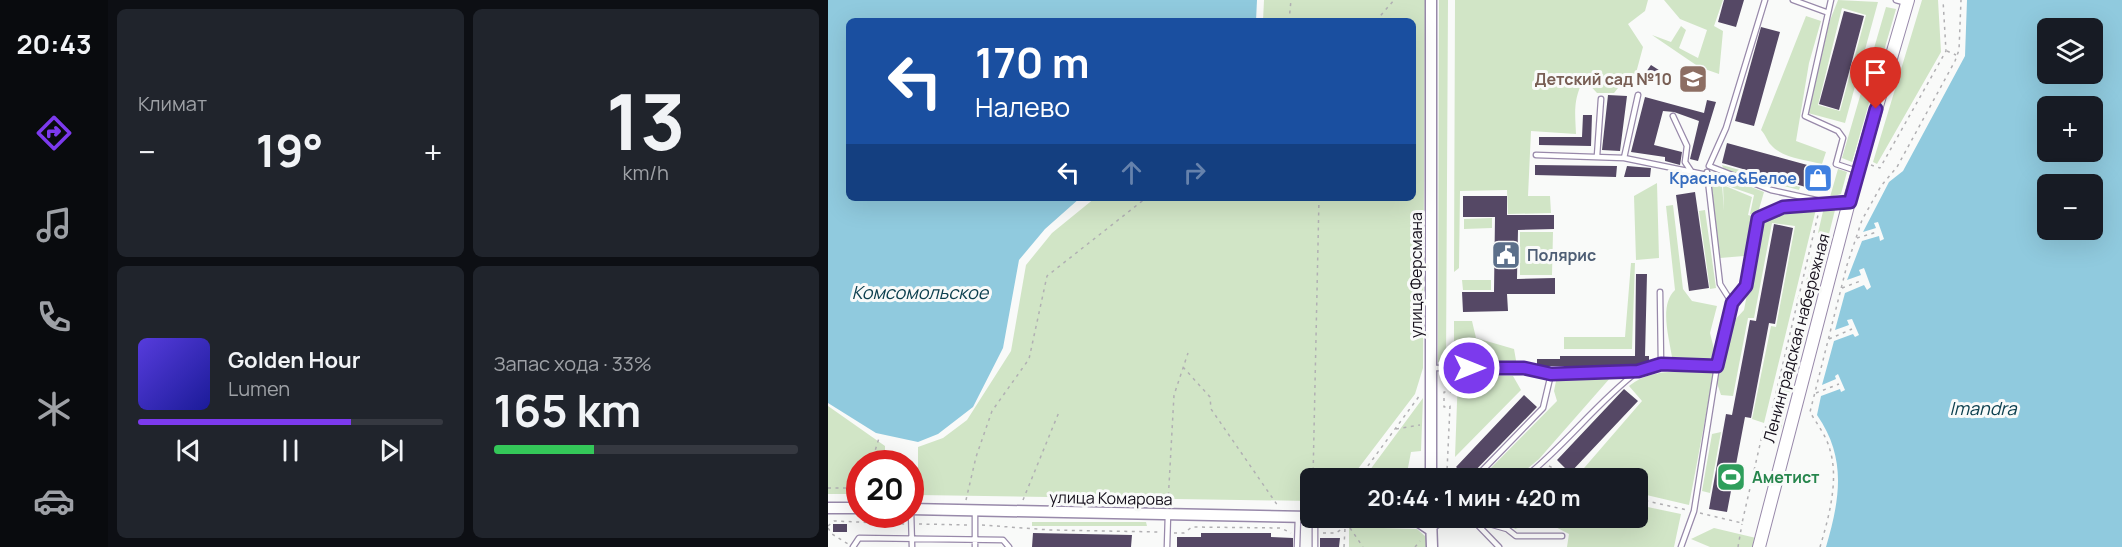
<!DOCTYPE html>
<html lang="ru">
<meta charset="utf-8">
<style>
:root{--surface:#171b24;--page:#20242c;--text:#f1f3f6;--muted:#9ea1a6;--line:#363941;--accent:#7c3aed}
body{margin:0;font-family:Manrope,sans-serif;background:var(--page);color:var(--text);height:100vh;display:flex;flex-direction:column;font-size:22px;white-space:nowrap}
*{box-sizing:border-box;margin:0}
p{font-size:20px;color:var(--muted)}
.icon{flex:none;width:33px;height:33px;fill:none;stroke:currentColor;stroke-width:2;stroke-linecap:round;stroke-linejoin:round}
.map{position:relative;flex:1;overflow:hidden}
.side{display:flex;flex-direction:column;gap:9px;padding:9px;background:#0d0f14;width:720px}
.side>*{flex:none}
.guide{position:absolute;left:18px;top:18px;width:570px;height:183px;border-radius:9px;box-shadow:0 6px 24px #0002;background:#1a4fa0;color:#fff;overflow:hidden}
.fabs{position:absolute;left:1209px;top:18px;display:grid;gap:12px}
.fabs a{display:grid;place-items:center;width:66px;height:66px;border-radius:9px;background:var(--surface);box-shadow:0 6px 24px #0002;font-size:30px}
.speed{position:absolute;left:18px;top:450px;display:flex;gap:12px;font-size:30px;font-weight:700;text-align:center}
.speed>*{display:grid;place-content:center;width:78px;height:78px;border-radius:50%;background:var(--surface);box-shadow:0 6px 24px #0002;line-height:1}
.speed .limit{border:9px solid #d22;background:#fff;color:#111}
.pin{position:absolute;display:grid;place-items:center;width:51px;height:51px;color:#fff;margin:-62px -26px;border-radius:50% 50% 50% 0;rotate:-45deg;box-shadow:0 0 6px #0007}
.pin .icon{rotate:45deg}
.me{position:absolute;width:66px;margin:-33px;rotate:90deg;stroke-linejoin:round;filter:drop-shadow(0 0 4px #0008)}
.turn{display:flex;align-items:center;gap:21px;height:126px;padding:0 30px;font-size:27px}
.turn .icon{width:78px;height:78px;stroke-width:2.5}
.turn b{display:block;font-size:42px;line-height:51px}
.lanes{display:flex;align-items:center;height:57px;padding:0 30px;background:#0003;justify-content:center;gap:30px;direction:ltr}
.lanes .off{opacity:.35}
.big{font-size:45px;font-weight:700;line-height:1.1}
.side .tile{flex:1;display:flex;flex-direction:column;justify-content:center;gap:9px;min-width:0;padding:0 21px;border-radius:9px;background:var(--page)}
.side .dial{align-items:center;gap:0}
.dial b{font-size:78px;line-height:1}
.song{display:flex;align-items:center;gap:18px}
.cover{width:72px;height:72px;border-radius:9px;background:linear-gradient(135deg,hsl(250 70% 55%),hsl(240 70% 35%))}
.played{height:6px;border-radius:3px;background:linear-gradient(90deg,var(--accent) 70%,var(--line) 70%)}
.keys{display:flex;justify-content:space-around;direction:ltr}
.heat{display:flex;justify-content:space-between;align-items:center;font-size:33px;direction:ltr}
.charge{height:9px;border-radius:4px;background:linear-gradient(90deg,#34c759 33%,var(--line) 0)}
.side .tiles{flex:1;display:grid;gap:9px;grid-template-columns:repeat(2,1fr)}
.trip{position:absolute;left:472px;top:468px;width:348px;height:60px;border-radius:9px;background:var(--surface);box-shadow:0 6px 24px #0002;font-weight:700;line-height:60px;text-align:center}
main{display:flex;flex:1;min-height:0}
.tab-bar{display:flex;flex-direction:column;width:108px;justify-content:space-around;align-items:center;background:#090b0e;color:var(--muted)}
.tab-bar .icon{width:42px;height:42px}
.tab-bar .active{color:var(--accent)}
.tab-bar b{font-size:27px;color:var(--text)}
.map>svg:first-child{display:block}
</style>
<main>
<nav class="tab-bar">
<b>20:43</b>
<svg class="icon active" aria-label="directions" viewBox="0 0 24 24"><path d="M12 3l9 9-9 9-9-9zM9 14v-3h6M13 9l2 2-2 2"/></svg>
<svg class="icon" aria-label="music" viewBox="0 0 24 24"><path d="M9 18V5l10-2v13"/><circle cx="6" cy="18" r="3"/><circle cx="16" cy="16" r="3"/></svg>
<svg class="icon" aria-label="phone" viewBox="0 0 24 24"><path d="M5 4h4l2 5-3 2q2 4 5 5l2-3 5 2v4C11 20 4 13 5 4z"/></svg>
<svg class="icon" aria-label="climate" viewBox="0 0 24 24"><path d="M12 3v18M4 7l16 10M4 17L20 7"/></svg>
<svg class="icon" aria-label="car" viewBox="0 0 24 24"><path d="M5 17H2v-5l4-1 3-4h7l3 4 3 1v5h-3M9 17h6M6 11h13"/><circle cx="7" cy="17" r="2"/><circle cx="17" cy="17" r="2"/></svg>
</nav>
<section class="side">
<div class="tiles">
<div class="tile"><p>Климат</p>
<div class="heat"><a>−</a><b class="big">19°</b><a>+</a></div>
</div>
<div class="tile dial"><b>13</b><p>km/h</p></div>
<div class="tile">
<div class="song"><i class="cover"></i><div><b>Golden Hour</b><p>Lumen</p></div></div>
<div class="played"></div>
<div class="keys"><svg class="icon" aria-label="previous" viewBox="0 0 24 24"><path d="M18 5L8 12l10 7zM5 5v14"/></svg><svg class="icon" aria-label="pause" viewBox="0 0 24 24"><path d="M8 5v14M16 5v14"/></svg><svg class="icon" aria-label="next" viewBox="0 0 24 24"><path d="M6 5l10 7-10 7zM19 5v14"/></svg></div>
</div>
<div class="tile"><p>Запас хода · 33%</p><b class="big">165 km</b><div class="charge"></div></div>
</div>
</section>
<div class="map">
<svg width="1294" height="547" viewBox="0 0 1294 547">
<rect width="100%" height="100%" fill="#f9faf9"/>
<path fill="#d1e5c6" fill-rule="evenodd" d="M436,0H597L595,368L587,394L523,478H483V501L90,495V447L115,438L139,420L183,351L198,265L224,233L267,198H585V21H435Z
M611,0H620L618,362H610Z
M627,0H820L817,11L800,24L815,47L808,73L791,82L790,88L786,93H769L756,79C745,99 747,112 748,134L703,131L700,196H722L723,213L680,214L679,190L632,191L631,268L626,272Z
M836,0H895L886,26L895,31L891,74L871,67L824,35L843,42L853,26L858,30L851,48L870,58L879,30L852,19Z
M1010,0L1050,2L1017,123L980,113L1001,23ZM1014,8L1038,15L1012,111L990,105Z
M1094,0H1110L1113,52L1049,164L1045,162Z
M1058,7L1068,9L1024,162L1014,158Z
M978,16L993,21L981,63L968,141L998,152L994,164C979,160 954,158 943,145C939,141 938,135 933,130Z
M894,165L972,187L971,190L896,170Z
M1010,169L1019,172L1013,194L1002,197Z
M885,172L936,192L929,216L922,214L926,195L894,184L896,211L895,185L924,197L920,215L927,217L916,256L892,258L883,182Z
M829,183L831,258L808,260L806,196Z
M845,205L855,289L864,301L889,306L882,333L888,357L873,361L844,357C841,337 831,305 847,290L838,206Z
M1008,206L1000,238L990,233L996,207Z
M988,209L936,423L924,419L943,326L948,327L967,226L944,223L926,318H920L905,396L893,395L889,383L904,323L916,310L933,222L955,211Z
M877,210L888,288L882,289L871,211Z
M664,218V228L636,229V219Z
M692,232H725L724,275H692Z
M984,256L992,260L953,429L945,423Z
M803,263H807L804,349H736V337H797Z
M634,280H663V290H635Z
M626,321H644L648,338L686,349L689,366H626Z
M886,372L861,505L810,493V478H759L750,475L814,401L801,386C823,367 857,372 886,372Z
M630,375L685,376L693,390L627,457Z
M783,377L711,459L688,478H653L729,401L726,391L728,381Z
M595,398L593,451L583,452L578,478H536Z
M0,406L57,446V463L32,464L31,494H0Z
M893,432L882,493L874,491L884,434Z
M810,505L853,514L846,547H739L741,534L714,520L687,529L678,518H810Z
M204,522H318L319,526H204Z
M521,527L589,529L598,537V547H521Z
M886,528L928,538L926,547H882L863,539Z"/>
<path fill="#90cade" fill-rule="evenodd" d="M0,0H429L428,21H21V198H252L217,229L191,260L175,348L145,407L110,434L90,442L48,433L0,403Z
M1139,0H1294V547H998C1012,499 1019,458 989,415L993,396L1012,389L1013,392L1017,390L1010,374L1007,376L1008,379L994,385L1006,341L1025,334L1027,337L1031,335L1024,319L1019,320L1021,325L1007,330L1017,293L1036,285L1039,290L1043,287L1036,268L1031,270L1033,275L1019,280L1034,241L1051,236L1052,241L1056,239L1050,222L1046,223L1048,228L1035,232L1061,182L1075,171L1137,56ZM1220,28H1264V74H1220ZM1220,106H1264V152H1220ZM1220,184H1264V230H1220Z"/>
<path fill="#554865" d="M896,0H916L908,27L890,22Z
M1016,11L1036,16L1011,110L991,104Z
M933,27L952,32L926,126L907,121Z
M823,65L837,74L832,81L818,72Z
M780,95L799,96L792,151L774,150Z
M817,97L876,113L879,100L888,102L870,161L862,159L871,121L846,112L835,111L826,145L854,152L852,165L837,161V157L803,152Z
M755,115H764L763,146L711,145V137H754Z
M899,143L994,169L988,190L894,163Z
M707,165L789,166L788,177L707,175Z
M799,166L823,168L822,177H796Z
M867,192L881,288L861,291L848,195Z
M635,196H679V215H726V229L690,230L689,279L727,278V294H679L680,311L635,312L634,292H666L667,217H635Z
M946,224L965,228L947,324L941,323L923,418L917,417L899,512L881,509L898,414L904,415L922,320L928,321Z
M808,274H819L817,356H821V363L810,366H709V359H732V356H807Z
M796,389L810,401L742,473L729,460Z
M696,395L709,407L640,478L628,467Z
M5,524H19V532H5Z
M205,533L304,535L303,547H204Z
M373,533H443V537L465,538V547H349V537H373Z
M492,538H512L511,547H492Z"/>
<g fill="none" stroke-linecap="round" stroke-linejoin="round">
<g stroke="#9889aa" stroke-width="7">
<path id="service" d="M937,0L898,128L881,166L943,190L997,202
M965,0L998,12
M1003,0L977,116L1010,131L1015,138L1008,164L1029,171
M1068,0L1079,3
M845,116L859,146L857,162L863,171
M708,155L796,158L879,175
M769,156L773,99
M796,158L810,95
M879,172L892,284L904,303
M832,292L833,364
M604,368H696L723,374L810,371L833,364L889,366
M647,478L715,408L723,374
M696,478C737,446 768,403 810,371
M83,511L84,547
M147,511V547
M644,519L679,529L688,536H734
M644,519L671,547
M605,528L621,518
M25,547L31,538L175,540L181,547
M339,547L340,514
M469,547L470,517
M487,547V518
M853,547L866,511L889,366L904,303L918,286L930,218L955,207L1019,202"/>
</g>
<g stroke="#9889aa" stroke-width="13">
<path id="tertiary" d="M603,478V0
M0,508H32
M82,509L483,517
M585,518L603,530
M603,518L604,547"/>
</g>
<g stroke="#9889aa" stroke-width="14">
<path id="secondary" d="M931,547L1021,202L1080,0"/>
</g>
<path stroke="#b1b0b3" stroke-width="1.5" stroke-dasharray="3 4.5" stroke-linecap="butt" d="M461,21L463,0
M548,21L566,0
M1119,51L1128,55
M1043,165L1052,168L1118,51L1115,0
M1029,238L1049,232
M1014,288L1035,280
M1001,339L1024,329
M355,367L382,397L383,409L450,506
M623,375V392H616V407L622,406L619,471L629,478
M988,393L1011,384
M568,429L592,425
M43,464L51,438
M721,466L744,478
M485,478L491,198
M531,478L592,395
M0,488H32
M810,499L859,510
M138,500L148,457L164,411L201,359L219,276L318,198
M195,500L231,412
M340,503L346,395L360,353
M872,513L914,523L936,427H940L990,215
M91,524L140,525
M154,525L222,530L332,532
M0,526L6,521L77,524
M0,528L4,534L20,544
M522,528L535,547
M346,533H356L364,527L453,528L463,533
M495,533H508L517,527H579
M516,547L517,528
M587,547L592,541
M910,547L914,524
M992,547C1001,517 1011,480 1002,450C999,437 989,424 982,412L1019,265L1034,220L1053,186L1069,167L1127,61L1131,50L1133,0"/>
<use href="#service" stroke="#fff" stroke-width="4.5"/>
<use href="#tertiary" stroke="#fff" stroke-width="10"/>
<use href="#secondary" stroke="#fff" stroke-width="12"/>
</g>
<g fill="none" stroke-linecap="round" stroke-linejoin="round">
<g stroke="#51269a" stroke-width="15">
<path id="route" d="M641,368H696L723,374L810,371L833,364L889,366L904,303L918,286L930,218L955,207L1022,202L1048,109"/>
</g>
<use href="#route" stroke="#7c3aed" stroke-width="10"/>
</g>
<defs>
<g id="school-square" transform="scale(1.5)"><rect x="-9" y="-9" width="18" height="18" rx="4" fill="#8d6e63" stroke="#f9faf9"/><path d="M0-5L7-2L0 1L-7-2ZM-4 1L0 2.5L4 1V4Q0 6-4 4Z" fill="#fff"/></g>
<g id="shop-square" transform="scale(1.5)"><rect x="-9" y="-9" width="18" height="18" rx="4" fill="#3f7fe0" stroke="#f9faf9"/><path d="M-5-2.5h2.3a2.7 3.5 0 0 1 5.4 0H5L5.5 6h-11ZM-1.5-2.5h3a1.5 2.3 0 0 0-3 0Z" fill="#fff"/></g>
<g id="civic-square" transform="scale(1.5)"><rect x="-9" y="-9" width="18" height="18" rx="4" fill="#5c6f8a" stroke="#f9faf9"/><path d="M-.6-6.5H3V-4.5H.6V-3L4-1V1h2V6H-6V1h2V-1L-.6-3ZM-1.2 2.5V6h2.4V2.5Z" fill="#fff"/></g>
<g id="stadium-square" transform="scale(1.5)"><rect x="-9" y="-9" width="18" height="18" rx="4" fill="#2e9e5b" stroke="#f9faf9"/><path d="M0-5a6.5 5 0 1 0 0 10a6.5 5 0 1 0 0-10ZM-3.5-1.8h7v3.6h-7Z" fill="#fff"/></g>
</defs>
<g fill-rule="evenodd">
<use href="#school-square" x="865" y="79"/>
<use href="#shop-square" x="990" y="178"/>
<use href="#civic-square" x="678" y="255"/>
<use href="#stadium-square" x="903" y="477"/>
</g>
<g text-anchor="middle" dominant-baseline="central" stroke-width="6" stroke-linejoin="round" paint-order="stroke">
<g font-size="16" font-weight="bold" fill="#785e54" stroke="#f9faf9" text-anchor="end">
<text x="844" y="79">Детский сад №10</text>
</g>
<g font-size="16" font-weight="bold" fill="#366cbe" stroke="#f9faf9" text-anchor="end">
<text x="969" y="178">Красное&amp;Белое</text>
</g>
<g font-size="16" font-weight="bold" fill="#4e5e75" stroke="#f9faf9" text-anchor="start">
<text x="699" y="255">Полярис</text>
</g>
<g font-size="16" fill="#140e1a" stroke="#f9faf9">
<text transform="translate(588 275) rotate(-90)">улица Ферсмана</text>
<text transform="translate(968 338) rotate(-75)">Ленинградская набережная</text>
<text transform="translate(283 498) rotate(1)">улица Комарова</text>
</g>
<g font-size="16" font-weight="bold" fill="#27864d" stroke="#f9faf9" text-anchor="start">
<text x="924" y="477">Аметист</text>
</g>
<g font-size="18" font-style="italic" fill="#0d404f" stroke="#f9faf9">
<text x="92" y="292">Комсомольское</text>
<text x="1155" y="408">Imandra</text>
</g>
</g>
</svg>
<div class="fabs">
<a><svg class="icon" aria-label="layers" viewBox="0 0 24 24"><path d="M12 4l9 5-9 5-9-5zM3 14l9 5 9-5"/></svg></a>
<a>+</a>
<a>−</a>
</div>
<div class="speed"><div class="limit">20</div></div>
<div class="pin" style="left:1048px;top:109px;background:#d93025"><svg class="icon" aria-label="arrive" viewBox="0 0 24 24"><path d="M6 21V4h12l-3 4 3 4H6"/></svg></div>
<svg class="me" style="left:641px;top:368px" viewBox="-20 -20 40 40"><circle r="17" fill="#7c3aed" stroke="#fff" stroke-width="3"/><path d="M0-11L8 9 0 5-8 9z" fill="#fff"/></svg>
<div class="trip">20:44 · 1 мин · 420 m</div>
<div class="guide">
<div class="turn"><svg class="icon" aria-label="left" viewBox="0 0 24 24"><path d="M17 20v-9H6M10 6l-5 5 5 5"/></svg><div><b>170 m</b>Налево</div></div>
<div class="lanes"><svg class="icon" aria-label="left" viewBox="0 0 24 24"><path d="M17 20v-9H6M10 6l-5 5 5 5"/></svg><svg class="icon off" aria-label="ahead" viewBox="0 0 24 24"><path d="M12 20V5M6 11l6-6 6 6"/></svg><svg class="icon off" aria-label="right" viewBox="0 0 24 24"><path d="M7 20v-9h11M14 6l5 5-5 5"/></svg></div>
</div>
</div>
</main>
